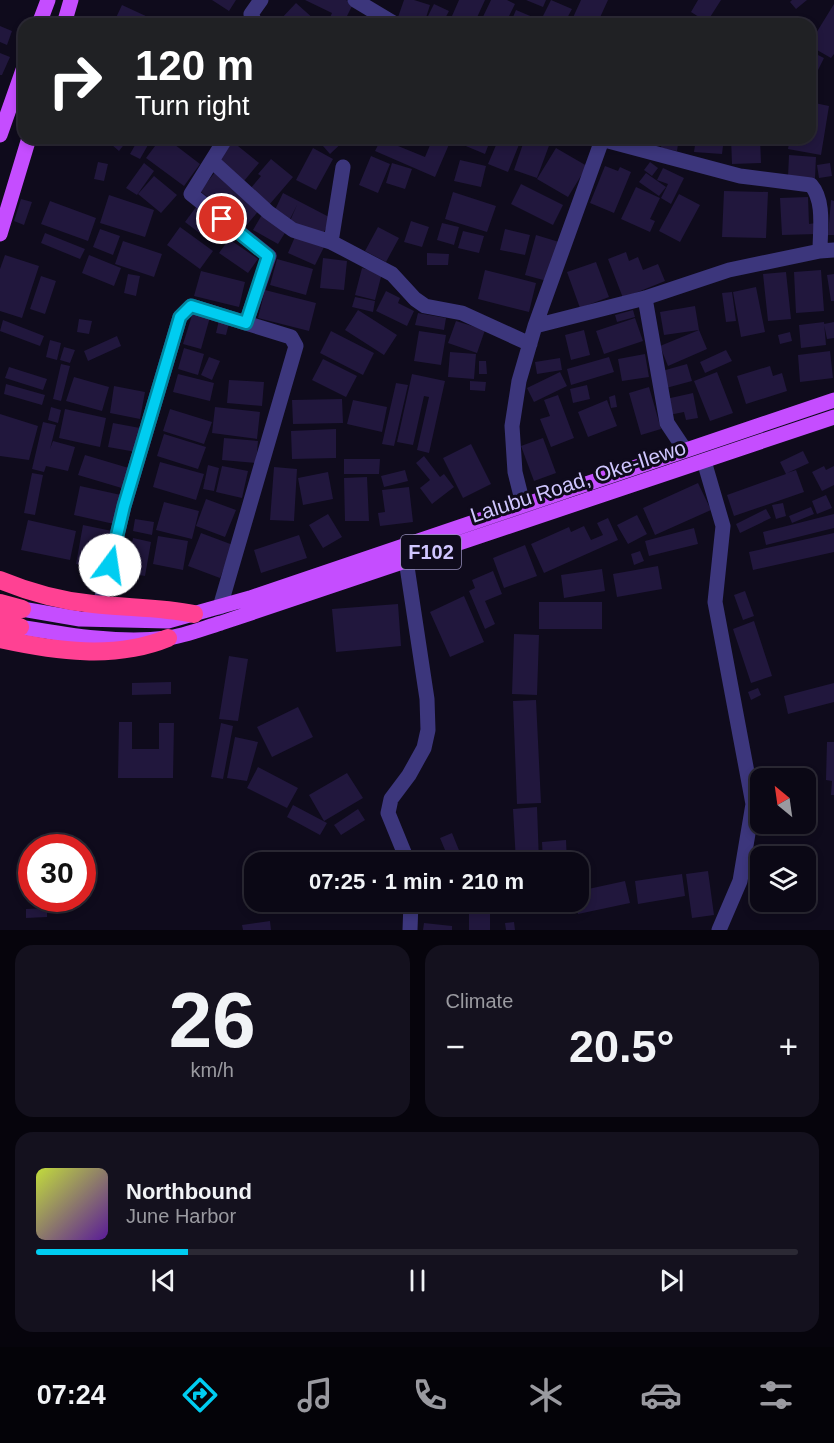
<!DOCTYPE html>
<meta charset="utf-8">
<style>
:root{--surface:#0b0815;--page:#14111e;--text:#f1f3f6;--muted:#9a9aa0;--line:#2b2934;--accent:#00cdf1}
body{margin:0;font-family:Arial,sans-serif;background:var(--page);color:var(--text);height:100vh;display:flex;flex-direction:column;font-size:22px;white-space:nowrap}
*{box-sizing:border-box;margin:0}
p{font-size:20px;color:var(--muted)}
.icon{flex:none;width:33px;height:33px;fill:none;stroke:currentColor;stroke-width:2;stroke-linecap:round;stroke-linejoin:round}
.map{position:relative;height:930px;overflow:hidden}
.drawer{display:flex;flex-direction:column;gap:15px;padding:15px;background:#06040c;flex:1}
.drawer>*{flex:none}
.banner{position:absolute;left:18px;top:18px;width:798px;height:126px;border-radius:18px;box-shadow:0 3px 9px #0003,0 0 0 2px var(--line);background:#202124;color:#fff;overflow:hidden}
.needle{width:39px;rotate:331deg}
.controls{position:absolute;left:750px;top:768px;display:grid;gap:12px}
.controls a{display:grid;place-items:center;width:66px;height:66px;border-radius:12px;background:var(--surface);box-shadow:0 3px 9px #0003,0 0 0 2px var(--line);font-size:30px}
.speed{position:absolute;left:18px;top:834px;display:flex;gap:12px;font-size:30px;font-weight:700;text-align:center}
.speed>*{display:grid;place-content:center;width:78px;height:78px;border-radius:50%;background:var(--surface);box-shadow:0 3px 9px #0003,0 0 0 2px var(--line);line-height:1}
.speed .limit{border:9px solid #d22;background:#fff;color:#111}
.pin{position:absolute;display:grid;place-items:center;width:51px;height:51px;color:#fff;margin:-26px;border:3px solid #fff;border-radius:50%;box-shadow:0 2px 6px #0007}
.me{position:absolute;width:66px;margin:-33px;rotate:14deg;stroke-linejoin:round;filter:drop-shadow(0 0 4px #0008)}
.turn{display:flex;align-items:center;gap:21px;height:126px;padding:0 18px;font-size:27px}
.turn .icon{width:78px;height:78px;stroke-width:2.5}
.turn b{display:block;font-size:42px;line-height:51px}
.big{font-size:45px;font-weight:700;line-height:1.1}
.drawer .widget{flex:1;display:flex;flex-direction:column;justify-content:center;gap:9px;min-width:0;padding:0 21px;border-radius:18px;background:var(--page)}
.drawer .dial{align-items:center;gap:0}
.dial b{font-size:78px;line-height:1}
.song{display:flex;align-items:center;gap:18px}
.cover{width:72px;height:72px;border-radius:9px;background:linear-gradient(135deg,hsl(70 70% 55%),hsl(270 70% 35%))}
.played{height:6px;border-radius:3px;background:linear-gradient(90deg,var(--accent) 20%,var(--line) 20%)}
.keys{display:flex;justify-content:space-around;direction:ltr}
.heat{display:flex;justify-content:space-between;align-items:center;font-size:33px;direction:ltr}
.drawer .tiles{flex:1;display:grid;gap:15px;grid-template-columns:1fr 1fr}
.widget:last-child{grid-column:span 2}
.trip{position:absolute;left:244px;top:852px;width:345px;height:60px;border-radius:18px;background:var(--surface);box-shadow:0 3px 9px #0003,0 0 0 2px var(--line);font-weight:700;line-height:60px;text-align:center}
.tabs{display:flex;height:96px;justify-content:space-around;align-items:center;background:#040308;color:var(--muted)}
.tabs .icon{width:42px;height:42px}
.tabs .on{color:var(--accent)}
.tabs b{font-size:27px;color:var(--text)}
.map>svg:first-child{display:block}
</style>
<div class="map">
<svg width="834" height="930" viewBox="0 0 834 930">
<rect width="100%" height="100%" fill="#0f0b1c"/>
<path fill="#21173d" d="M212,0H236L229,11Z
M305,0H346L353,4L343,24H327L332,13Z
M404,0H414L430,5L424,24L396,23Z
M459,0H485L474,24L452,16Z
M491,0H507L515,4L505,24L480,23Z
M526,0H546L543,7Z
M551,0L572,9L566,20L558,16L554,24H539Z
M581,0H608L597,24H570Z
M698,0H721L707,22L691,12Z
M792,0H807L796,9L790,2Z
M296,3L315,20L311,24H282L279,21Z
M434,4L449,11L442,24H424Z
M834,4V54L831,58L810,46V43Z
M122,5L163,24H113Z
M516,10L535,18L532,24H510Z
M0,26L12,31L7,45L0,42Z
M810,51L824,58L818,70L810,66Z
M0,53L10,57L2,75H0Z
M810,102L829,106L821,155L788,149L790,138H810Z
M118,138H129L119,151L112,145Z
M139,138H152L140,159L130,154Z
M161,138H166L200,164L184,186L146,158Z
M316,138H347L330,154Z
M433,138H441L450,142L435,177L375,151L381,139L425,157Z
M464,138H491L485,154L461,144Z
M499,138H511L520,142L508,172L488,164Z
M525,138H536L550,143L537,178L514,170Z
M662,138H679L677,151L661,148Z
M696,138H724L722,154L694,152Z
M731,138H760L761,163L732,164Z
M233,142L259,163L244,181L218,160Z
M313,148L333,159L316,190L296,180Z
M556,148L587,166L568,197L537,179Z
M789,155L816,157L815,178L788,177Z
M371,156L390,164L378,193L359,185Z
M271,159L293,177L269,205L250,189L261,176L258,174Z
M460,160L486,166L481,187L454,181Z
M98,162L108,164L104,181L94,179Z
M650,162L658,168L652,176L644,170Z
M144,163L154,171L137,195L126,188Z
M392,163L412,169L405,189L386,183Z
M830,163L832,176L819,178L817,165Z
M605,166L618,171L620,167L631,172L614,213L590,203Z
M663,168L684,178L671,204L661,198L668,184L657,180Z
M216,171L261,208L245,227L200,191Z
M646,173L666,187L659,196L639,182Z
M154,176L177,195L161,213L138,194Z
M521,184L563,205L553,225L511,204Z
M636,187L660,198L650,219L655,221L650,232L621,219Z
M724,191L768,192L766,238L722,237Z
M453,192L496,206L487,232L445,219Z
M283,193L331,218L322,236L290,221L297,205L289,221L273,214Z
M679,194L700,205L680,242L659,231Z
M109,195L154,210L145,237L100,223Z
M808,197L809,224L816,223L817,234L782,235L780,198Z
M21,199L32,202L24,225L14,221Z
M831,200L834,201V235H828Z
M50,201L96,218L88,241L41,224Z
M199,203L229,226L214,244L185,222Z
M263,213L288,228L278,244L253,230Z
M411,221L429,227L422,247L404,242Z
M442,223L459,227L454,245L437,240Z
M180,227L213,251L200,269L167,245Z
M378,227L399,238L386,262L365,251Z
M100,229L120,236L113,255L93,247Z
M505,229L530,235L525,255L500,250Z
M463,231L484,236L479,253L458,248Z
M297,232L325,245L315,265L288,253Z
M45,233L85,249L80,259L41,243Z
M536,235L559,242L547,281L525,275Z
M229,239L258,259L248,273L219,253Z
M123,241L162,254L154,277L115,264Z
M626,252L629,261L638,257L643,270L658,264L665,281L623,298L608,259Z
M427,253L449,254L448,265H427Z
M5,255L39,266L22,318L0,311V269Z
M89,255L121,268L114,286L82,273Z
M323,258L347,261L344,290L320,288Z
M277,259L313,269L306,295L270,285Z
M596,262L609,297L580,308L567,272Z
M362,268L382,273L375,300L355,295Z
M485,270L536,283L529,312L478,299Z
M821,270L824,311L796,313L794,272Z
M201,271L245,282L239,307L194,296Z
M786,272L791,319L768,321L763,274Z
M128,274L140,276L136,296L124,293Z
M834,274V301H831L827,275Z
M41,276L56,281L45,314L30,309Z
M756,287L765,332L741,337L733,292Z
M265,290L316,303L309,331L258,318Z
M386,291L400,298L398,303L414,311L407,326L376,311Z
M732,292L736,321L726,322L722,293Z
M355,297L375,301L373,312L352,307Z
M695,306L699,330L664,335L660,312Z
M358,310L397,335L384,355L345,330Z
M633,310L635,317L617,322L615,315Z
M193,312L210,317L201,349L183,344Z
M418,313L446,318L444,330L415,325Z
M635,318L643,341L604,354L596,331Z
M79,319L92,321L89,334L77,332Z
M3,320L44,336L40,346L0,331Z
M219,320L229,323L226,335L216,333Z
M456,321L485,330L477,353L448,343Z
M824,322L826,345L801,348L799,325Z
M834,322V338L827,339L824,324Z
M584,330L590,355L571,360L565,335Z
M699,330L707,349L668,366L660,346Z
M331,331L374,353L363,375L320,353Z
M419,331L446,335L441,365L414,361Z
M790,332L792,341L780,344L778,335Z
M117,336L121,346L88,361L84,351Z
M50,340L61,343L57,360L46,357Z
M64,347L75,350L70,363L60,360Z
M184,348L204,354L198,375L178,369Z
M726,350L732,361L705,373L700,362Z
M830,351L833,378L800,382L798,355Z
M450,352L476,354L474,379L448,377Z
M645,354L649,377L622,381L618,359Z
M209,357L220,361L212,380L201,375Z
M609,357L614,372L571,385L567,369Z
M560,358L562,370L537,374L535,362Z
M323,359L357,376L346,397L312,380Z
M479,361H486L487,374H479Z
M61,364L70,366L61,401L53,399Z
M687,364L692,381L666,388L662,371Z
M770,366L773,376L782,373L787,391L746,404L737,376Z
M9,367L47,379L43,390L5,378Z
M560,372L567,386L534,402L527,388Z
M717,372L733,413L710,421L694,381Z
M178,374L214,383L210,401L173,392Z
M412,374L445,381L429,453L417,450L429,397L424,396L413,445L397,442Z
M74,377L109,387L102,411L66,401Z
M229,380L264,382L262,406L227,403Z
M470,381L486,382L485,391L470,390Z
M396,383L408,385L394,446L382,444Z
M6,384L45,395L42,405L4,394Z
M587,385L590,399L573,403L570,389Z
M114,386L145,392L140,419L110,413Z
M649,387L661,429L641,435L629,393Z
M693,393L698,418L686,420L684,412L669,415L666,399Z
M558,395L574,438L551,447L540,419L550,416L544,400Z
M615,395L617,407L611,408L609,397Z
M342,399L343,423L293,424L292,400Z
M353,400L387,407L382,432L347,424Z
M607,400L617,426L588,437L578,412Z
M51,407L61,410L58,423L48,420Z
M215,407L260,412L257,439L212,433Z
M65,409L106,418L100,447L59,438Z
M170,409L212,422L204,444L163,431Z
M0,414L38,426L29,460L0,456Z
M43,422L56,425L50,449L53,441L75,447L68,471L46,466L44,472L32,469Z
M113,423L140,428L136,452L108,447Z
M336,429V458L292,459L291,431Z
M164,434L206,447L198,469L157,456Z
M224,438L258,441L256,463L222,460Z
M543,438L556,473L534,481L521,446Z
M471,444L491,484L463,498L443,458Z
M803,451L809,463L787,473L796,470L804,492L734,516L727,495L786,474L780,462Z
M85,455L132,469L125,489L78,475Z
M424,456L440,477L444,474L454,487L432,504L420,488L430,480L416,463Z
M344,459H380L379,474H344Z
M160,462L204,474L196,500L153,487Z
M208,465L219,468L214,491L203,489Z
M222,466L248,471L242,498L216,492Z
M824,466L826,470L834,466V485L822,491L812,472Z
M274,467L297,469L294,521L270,520Z
M405,470L408,481L384,487L381,476Z
M328,472L333,499L303,505L298,478Z
M32,473L43,475L35,515L24,513Z
M367,477L369,521H345L344,478Z
M698,483L711,510L655,535L643,508Z
M80,486L121,495L114,524L74,515Z
M409,487L413,522L380,526L378,513L385,512L382,490Z
M826,495L832,508L817,514L812,501Z
M206,499L236,510L225,537L196,526Z
M164,502L199,511L192,539L156,530Z
M783,503L786,516L776,519L772,505Z
M811,507L814,514L792,523L789,516Z
M766,509L771,518L740,533L736,524Z
M328,514L342,537L323,548L309,525Z
M834,514V528L766,545L763,532Z
M637,515L647,534L628,544L617,525Z
M608,518L618,540L544,573L531,544L569,527L571,532L584,526L591,540L603,535L597,523Z
M135,519L154,522L152,535L133,531Z
M28,520L76,531L70,560L21,550Z
M83,525L112,531L104,569L76,564Z
M694,528L698,544L649,556L645,541Z
M201,533L233,545L220,578L188,566Z
M834,533V552L753,570L749,552Z
M299,535L307,558L261,573L254,550Z
M158,536L188,541L183,570L153,564Z
M133,538L151,542L145,576L126,573Z
M525,545L537,576L504,588L493,558Z
M640,551L644,561L634,565L631,554Z
M658,566L662,589L617,597L613,574Z
M602,569L605,591L564,598L561,575Z
M493,571L502,594L485,601L495,624L485,629L469,591L475,588L472,580Z
M745,591L754,616L743,620L734,595Z
M464,596L484,642L450,657L430,612Z
M539,602H602V629H539Z
M398,604L401,646L336,652L332,609Z
M754,621L772,676L751,683L733,629Z
M514,634L539,635L537,695L512,694Z
M229,656L248,659L238,721L219,719Z
M171,682V694L132,695V683Z
M834,683V702L788,714L784,696Z
M758,688L761,695L751,700L748,692Z
M536,700L541,803L517,804L513,701Z
M298,707L313,737L272,757L257,727Z
M119,722H132V749H159V723H174L173,778H118Z
M221,723L233,726L223,779L211,777Z
M235,737L258,742L247,781L227,778Z
M827,742H834V795H831L832,781L826,780Z
M258,767L298,788L287,808L247,788Z
M347,773L363,798L324,821L309,795Z
M293,805L327,823L320,835L287,817Z
M537,807L539,862H516L513,809Z
M358,809L365,820L341,835L334,825Z
M452,833L463,860L458,862H450L440,838Z
M566,840L567,862H543L542,842Z
M708,871L714,915L692,918L686,874Z
M682,874L685,896L638,904L635,881Z
M625,881L630,903L578,914L575,902H579V891Z
M469,902H490V930H469Z
M518,902H541L542,909L519,910Z
M545,902H569L570,913L546,914Z
M47,908V917L26,918V909Z
M270,921L271,930H243L242,925Z
M514,922L515,930H506L505,923Z
M424,923L452,926V930H423Z"/>
<g fill="none" stroke-linecap="round" stroke-linejoin="round">
<path stroke="#3c367c" stroke-width="15" d="M355,0L395,24
M256,24L251,14L261,0
M226,138L191,194L269,256L246,323
M597,138L740,176L811,185C825,201 820,230 820,251
M212,161L268,212L293,230L331,242
M343,167L331,242L392,274L415,299L425,306L462,313L530,344
M645,298L667,423L685,450
M535,326L645,298L729,270L820,251L834,250
M704,461L723,526L715,602L753,804L740,881L719,930
M523,504L515,472L512,426L519,381L535,326L602,140
M406,560L427,699L428,730L424,748L409,775L391,799L388,813L408,862
M100,605L124,506L180,317L191,306L291,337L296,346L220,607
M410,930L411,902"/>
<path stroke="#c54dff" stroke-width="15" d="M39,24L48,0
M64,24L71,0
M0,135L24,67
M0,234L29,138
M22,609L80,619L168,621L250,598L834,400
M20,627C68,635 119,644 167,638C185,636 204,628 221,623L834,417"/>
<path stroke="#ff4193" stroke-width="18" d="M0,580C29,592 62,601 93,604C127,608 161,607 194,614
M0,603L22,609
M0,621L20,627
M0,639C55,651 115,660 168,638"/>
</g>
<g fill="none" stroke-linecap="round" stroke-linejoin="round">
<g stroke="#00859d" stroke-width="15">
<path id="route" d="M110,565L124,506L180,317L191,306L246,323L268,256L222,219"/>
</g>
<use href="#route" stroke="#00cdf1" stroke-width="10"/>
</g>
<g text-anchor="middle" dominant-baseline="central" stroke-width="6" stroke-linejoin="round" paint-order="stroke">
<rect fill="#0f0b1c" stroke="#968ebb" stroke-width="1.5" x="401" y="535" width="60" height="34" rx="4.5"/>
<g font-size="20" font-weight="bold" fill="#d0c6ff">
<text x="431" y="552">F102</text>
</g>
<g font-size="21" fill="#d0c6ff" stroke="#0f0b1c">
<text transform="translate(578 481) rotate(-18)">Lalubu Road, Oke-Ilewo</text>
</g>
</g>
</svg>
<div class="controls">
<a><svg class="needle" viewBox="-14 -14 28 28"><path d="M0-13l5 13h-10z" fill="#e53935"/><path d="M0 13l5-13h-10z" fill="#9a9aa0"/></svg></a>
<a><svg class="icon" aria-label="layers" viewBox="0 0 24 24"><path d="M12 4l9 5-9 5-9-5zM3 14l9 5 9-5"/></svg></a>
</div>
<div class="speed"><div class="limit">30</div></div>
<div class="pin" style="left:222px;top:219px;background:#d93025"><svg class="icon" aria-label="arrive" viewBox="0 0 24 24"><path d="M6 21V4h12l-3 4 3 4H6"/></svg></div>
<svg class="me" style="left:110px;top:565px" viewBox="-20 -20 40 40"><circle r="19" fill="#fff"/><path d="M0-13L10 11 0 6-10 11z" fill="#00cdf1"/></svg>
<div class="trip">07:25 · 1 min · 210 m</div>
<div class="banner">
<div class="turn"><svg class="icon" aria-label="right" viewBox="0 0 24 24"><path d="M7 20v-9h11M14 6l5 5-5 5"/></svg><div><b>120 m</b>Turn right</div></div>
</div>
</div>
<section class="drawer">
<div class="tiles">
<div class="widget dial"><b>26</b><p>km/h</p></div>
<div class="widget"><p>Climate</p>
<div class="heat"><a>−</a><b class="big">20.5°</b><a>+</a></div>
</div>
<div class="widget">
<div class="song"><i class="cover"></i><div><b>Northbound</b><p>June Harbor</p></div></div>
<div class="played"></div>
<div class="keys"><svg class="icon" aria-label="previous" viewBox="0 0 24 24"><path d="M18 5L8 12l10 7zM5 5v14"/></svg><svg class="icon" aria-label="pause" viewBox="0 0 24 24"><path d="M8 5v14M16 5v14"/></svg><svg class="icon" aria-label="next" viewBox="0 0 24 24"><path d="M6 5l10 7-10 7zM19 5v14"/></svg></div>
</div>
</div>
</section>
<nav class="tabs">
<b>07:24</b>
<svg class="icon on" aria-label="directions" viewBox="0 0 24 24"><path d="M12 3l9 9-9 9-9-9zM9 14v-3h6M13 9l2 2-2 2"/></svg>
<svg class="icon" aria-label="music" viewBox="0 0 24 24"><path d="M9 18V5l10-2v13"/><circle cx="6" cy="18" r="3"/><circle cx="16" cy="16" r="3"/></svg>
<svg class="icon" aria-label="phone" viewBox="0 0 24 24"><path d="M5 4h4l2 5-3 2q2 4 5 5l2-3 5 2v4C11 20 4 13 5 4z"/></svg>
<svg class="icon" aria-label="climate" viewBox="0 0 24 24"><path d="M12 3v18M4 7l16 10M4 17L20 7"/></svg>
<svg class="icon" aria-label="car" viewBox="0 0 24 24"><path d="M5 17H2v-5l4-1 3-4h7l3 4 3 1v5h-3M9 17h6M6 11h13"/><circle cx="7" cy="17" r="2"/><circle cx="17" cy="17" r="2"/></svg>
<svg class="icon" aria-label="filters" viewBox="0 0 24 24"><path d="M4 7h16M4 17h16"/><circle cx="9" cy="7" r="2"/><circle cx="15" cy="17" r="2"/></svg>
</nav>
